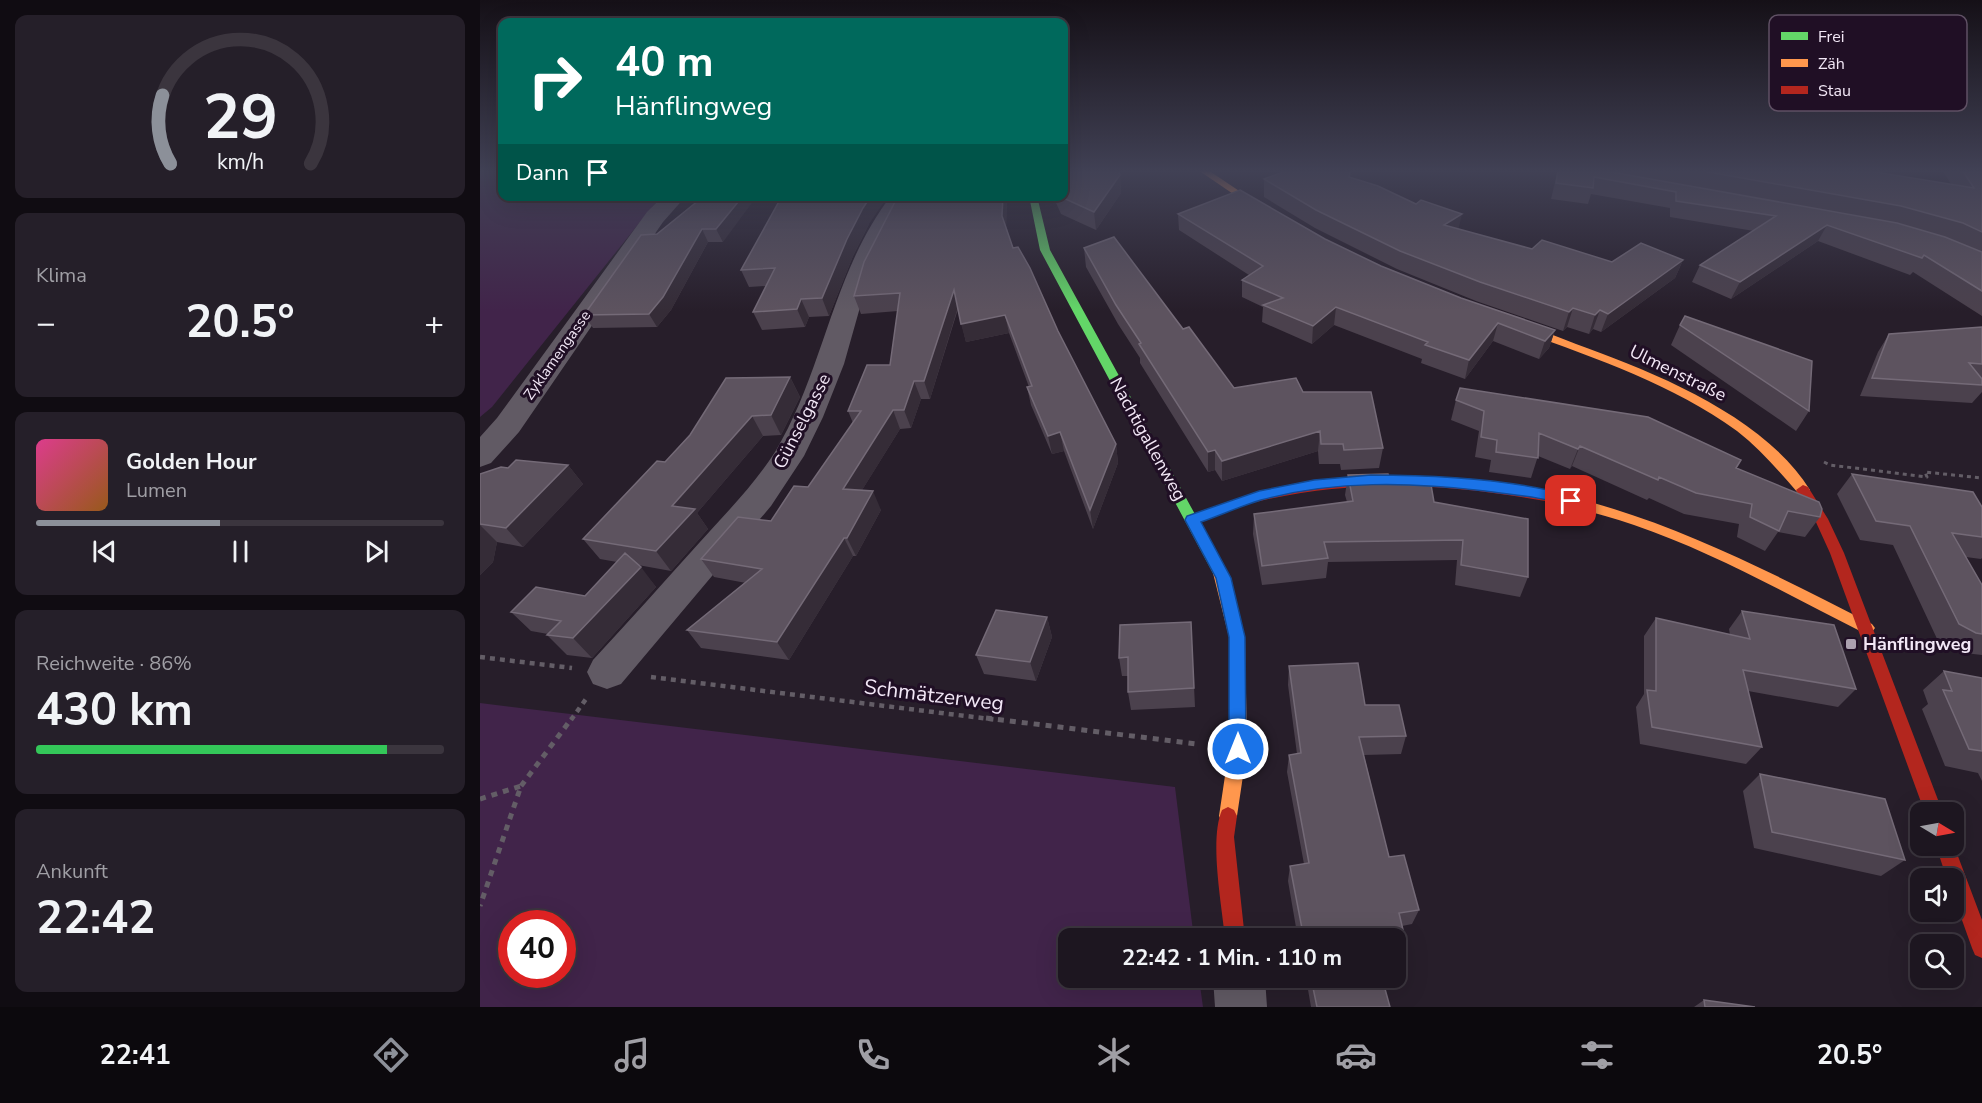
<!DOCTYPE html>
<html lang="de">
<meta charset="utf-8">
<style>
:root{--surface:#1d1620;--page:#251f29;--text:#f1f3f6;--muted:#a09fa5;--line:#3b353e;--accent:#8c9099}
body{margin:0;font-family:"Nunito Sans",sans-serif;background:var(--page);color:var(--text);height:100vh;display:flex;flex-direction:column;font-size:22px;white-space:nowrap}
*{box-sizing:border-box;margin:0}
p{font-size:20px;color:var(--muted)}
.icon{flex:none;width:33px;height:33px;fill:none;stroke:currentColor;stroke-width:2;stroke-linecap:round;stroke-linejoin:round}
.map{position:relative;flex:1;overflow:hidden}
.drawer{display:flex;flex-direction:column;gap:15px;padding:15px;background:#100c12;width:480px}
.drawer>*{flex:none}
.banner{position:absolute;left:18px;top:18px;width:570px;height:183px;border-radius:12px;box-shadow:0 6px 24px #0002,0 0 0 2px var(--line);background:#00695c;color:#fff;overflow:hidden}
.needle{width:39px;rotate:100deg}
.fabs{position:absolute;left:1430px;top:802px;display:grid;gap:12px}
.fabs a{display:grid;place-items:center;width:54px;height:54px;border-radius:12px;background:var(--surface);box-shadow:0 6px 24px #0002,0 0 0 2px var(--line);font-size:30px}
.speed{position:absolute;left:18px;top:910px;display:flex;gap:12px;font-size:30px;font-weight:700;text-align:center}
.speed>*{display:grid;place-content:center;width:78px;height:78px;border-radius:50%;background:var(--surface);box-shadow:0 6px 24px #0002,0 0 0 2px var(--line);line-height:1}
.speed .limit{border:9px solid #d22;background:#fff;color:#111}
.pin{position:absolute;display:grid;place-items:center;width:51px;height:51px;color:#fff;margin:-26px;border-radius:12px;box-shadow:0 3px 9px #0006}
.me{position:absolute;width:66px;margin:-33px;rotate:0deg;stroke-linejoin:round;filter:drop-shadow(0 0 4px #0008)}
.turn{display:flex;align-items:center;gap:21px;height:126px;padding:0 18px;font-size:27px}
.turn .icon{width:78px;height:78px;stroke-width:2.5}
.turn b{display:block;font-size:42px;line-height:51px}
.then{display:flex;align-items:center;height:57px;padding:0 18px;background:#0003;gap:12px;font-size:22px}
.big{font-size:45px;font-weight:700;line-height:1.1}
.drawer .widget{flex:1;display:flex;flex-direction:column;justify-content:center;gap:9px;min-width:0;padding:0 21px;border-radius:12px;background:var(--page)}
.drawer .dial{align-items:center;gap:0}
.dial svg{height:156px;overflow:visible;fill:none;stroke:var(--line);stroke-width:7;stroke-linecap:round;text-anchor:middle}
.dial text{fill:var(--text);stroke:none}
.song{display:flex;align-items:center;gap:18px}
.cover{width:72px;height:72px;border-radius:9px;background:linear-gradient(135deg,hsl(330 70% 55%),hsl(30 70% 35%))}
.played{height:6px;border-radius:3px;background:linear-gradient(90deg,var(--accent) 45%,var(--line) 45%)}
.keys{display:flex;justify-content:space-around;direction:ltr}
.heat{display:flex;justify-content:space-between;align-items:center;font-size:33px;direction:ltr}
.charge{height:9px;border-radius:4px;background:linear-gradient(90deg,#34c759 86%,var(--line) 0)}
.trip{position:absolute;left:578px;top:928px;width:348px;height:60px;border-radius:12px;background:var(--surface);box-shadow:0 6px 24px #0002,0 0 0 2px var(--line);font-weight:700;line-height:60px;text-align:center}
.menu{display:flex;height:96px;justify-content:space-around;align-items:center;background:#0c090d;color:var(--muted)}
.menu .icon{width:42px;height:42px}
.menu .selected{color:var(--accent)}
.menu b{font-size:27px;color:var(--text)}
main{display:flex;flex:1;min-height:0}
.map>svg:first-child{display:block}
</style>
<main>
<section class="drawer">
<div class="widget dial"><svg viewBox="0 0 100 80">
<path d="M14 69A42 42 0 1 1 86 69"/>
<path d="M14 69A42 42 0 0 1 10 34" stroke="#8c9099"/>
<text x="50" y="56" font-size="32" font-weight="700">29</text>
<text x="50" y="72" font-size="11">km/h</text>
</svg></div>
<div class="widget"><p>Klima</p>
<div class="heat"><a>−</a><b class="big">20.5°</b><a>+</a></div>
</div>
<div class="widget">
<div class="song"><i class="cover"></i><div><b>Golden Hour</b><p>Lumen</p></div></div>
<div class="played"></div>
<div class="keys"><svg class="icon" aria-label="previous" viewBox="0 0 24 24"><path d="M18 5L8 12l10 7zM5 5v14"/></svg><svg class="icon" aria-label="pause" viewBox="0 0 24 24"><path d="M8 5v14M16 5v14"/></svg><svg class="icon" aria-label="next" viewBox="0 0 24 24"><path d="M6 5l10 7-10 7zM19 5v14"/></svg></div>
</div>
<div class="widget"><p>Reichweite · 86%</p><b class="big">430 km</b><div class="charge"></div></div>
<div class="widget"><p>Ankunft</p><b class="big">22:42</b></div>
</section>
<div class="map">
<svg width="1502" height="1007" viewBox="0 0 1502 1007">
<rect width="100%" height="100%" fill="#271e2a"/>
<path fill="#41244a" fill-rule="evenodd" d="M0,170H22V196L180,197L12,407L0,417Z
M0,703L695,787L714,939H588V978H719L723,1007H0ZM32,924H82V975H32Z"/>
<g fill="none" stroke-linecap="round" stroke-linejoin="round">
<path stroke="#635d66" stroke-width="3" stroke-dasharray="4 4" stroke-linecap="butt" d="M1344,462L1350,465L1447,477L1445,472L1502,478"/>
<path stroke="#635d66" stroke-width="4.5" stroke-dasharray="5 5" stroke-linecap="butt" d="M0,657L92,668
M171,677L518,720
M91,720L106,699"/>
<path stroke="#635d66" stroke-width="5" stroke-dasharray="6 6" stroke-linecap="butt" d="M506,718L717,744
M41,786L92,718
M0,799L41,786L0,906"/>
<path fill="#615a64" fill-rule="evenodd" d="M183,196H206L183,222L39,432L11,463L0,467V437L17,418L167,212Z
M411,196H432L418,217L388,279L364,364L343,417L324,456L291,506L141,684L127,689L113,684L107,672L113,660C149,621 184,582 220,542C246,513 274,485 295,452C344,371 352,272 411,196Z
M733,978H785L787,1007H735Z"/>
<path fill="#63d668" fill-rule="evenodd" d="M549,196H557L570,250L745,569L747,573L745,577H735L560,250Z"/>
<path fill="#ff974d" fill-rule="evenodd" d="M718,170H728L798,217L790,219Z
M1031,321C1053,327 1075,336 1096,344C1174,372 1284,416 1330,490L1323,495L1318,493C1299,471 1280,449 1257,431C1188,381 1106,355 1027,326L1026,324Z
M1080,494C1193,521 1290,572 1392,624L1395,628L1392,632L1387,634L1382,632C1307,594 1233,552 1154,525C1128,516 1102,510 1075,502L1073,499Z
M740,567L745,569L747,573L765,637L767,749L757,816L754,822L748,825L742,822L739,816L749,749V637L733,573L735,569Z"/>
<path fill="#b3261e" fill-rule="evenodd" d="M887,476C952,476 1016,482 1080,494L1087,499L1080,504C979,484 878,477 776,502C754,507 734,518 712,525L705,520L707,516L767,495L810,485Z
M1323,485L1328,487L1348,519L1364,553L1463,813H1445L1350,553L1335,520L1316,490Z
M748,807L754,810L757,816L754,837L765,939H745C742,905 729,840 742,810Z
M1473,843L1502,920V958L1495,955L1492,948L1473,895V879H1467L1456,846H1473Z"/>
</g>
<path fill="#4b414d" d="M1078,170H1217L1471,184L1462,170H1502V316L1433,272L1430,275L1338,241L1251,299L1212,282L1220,265L1274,231L1190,217V208L1111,194L1108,204L1071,199Z
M640,175L641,193L616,230L581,214L573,196H584Z
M870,177L979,229L1052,249L1132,262L1203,260L1195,278L1121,332L1113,329L1109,334L1087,327L1083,331L996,301L917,269L835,228L784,197V179Z
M224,196L243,242H228L191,310L177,327L113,328L104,315L177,234Z
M418,196H527L526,227L533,248L578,331L636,444L638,463L613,529L584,451L572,454L551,405L547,387H549L529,333L486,342L478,309L450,399H441L431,428L420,429L382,490L401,510L376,556H373L309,660L221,648L207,630L266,583L234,577L221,559L291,521L328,487L373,423L368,411L410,365L418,311L381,314L374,296Z
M698,214L845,239L901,266L981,298L1075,330L1069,348L1059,359L1013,341L985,379L941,363L942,359L854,325L832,344L782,322L783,307L762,297V280L769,275L699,230Z
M389,224L373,256L349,316L329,317L325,327L282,330L273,312L286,286L269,287L261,270Z
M604,248L703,329L754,388L823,392L903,448L899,468L861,470L860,464H839L838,451L742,481L735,470L728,472L660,363V358L638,324L606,267Z
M1200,325L1329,411L1316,431L1191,345Z
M1502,327V392L1492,403L1380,396L1398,352L1409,334Z
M310,377L320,397L301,435L283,436L217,513L228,529L191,571L158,565L176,587L112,658L87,655L67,635L68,634L51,631L31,612L105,596L137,562L120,559L103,539Z
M976,400L1256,468L1340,517L1325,537L1298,532L1285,551L1257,537L1259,524L1204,514L1169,498L1167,500L1092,466L1090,469L1058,456L1051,478L1009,472L1011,460L995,457L999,431L971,420Z
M88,465L103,484L43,547L17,542L13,562L0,575V474L28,468Z
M1372,474L1502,507V558L1501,559L1486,557L1502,585V655L1476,652L1459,643L1413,545L1380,540L1357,494Z
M868,475L910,481L954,502L1048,577L1040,597L975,585L977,560L848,562L846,578L782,585L773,534L774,514L867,502L865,495Z
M1262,611L1376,689L1358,707L1268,691L1282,747L1266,764L1160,744L1156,707L1164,694V636L1176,618L1250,635L1249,629Z
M567,617L572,637L556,681L504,674L496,655Z
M711,622L715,707L651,710L648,692V676H642L639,658Z
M809,666L885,705L926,736L921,754L884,755L909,857L939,910L932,924L922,926L924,934L918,948H915V939H818L808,881L810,866L824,864L807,772L809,755L817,754L808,685Z
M1464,671L1502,678V781L1498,773L1465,766L1442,709L1448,704L1443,690Z
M1280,774L1425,860L1401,876L1274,848L1263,791Z
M826,978H902L910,1007H831Z
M1224,1000L1275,1007H1214Z"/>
<path fill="#352c37" d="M640,175L641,193L616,230L614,212Z
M263,196H277L243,242L236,229Z
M391,196H408L389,224L373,256L349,316L342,298L367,239L383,208Z
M523,196H527L526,233L522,216Z
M982,214L978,231L964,225Z
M1347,225L1338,241L1251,299L1260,282Z
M222,229L228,242L191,310L177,327L169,314Z
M1203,260L1195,278L1121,332L1128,314Z
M474,290L478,307L450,399L444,381Z
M321,299L329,317L325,327L317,309Z
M856,307L854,325L832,344L833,326Z
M1093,308L1087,327L1083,331L1089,312Z
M1120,310L1113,329L1109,334L1115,315Z
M525,315L529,333L486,342L481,324Z
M1018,323L1013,341L985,379L989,360Z
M1075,330L1069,348L1059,359L1065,341Z
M310,377L320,397L301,435L291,415Z
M434,381L441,399L431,428L424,410Z
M413,410L420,429L371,508L363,489Z
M272,416L283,436L217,513L228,529L191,571L176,551L192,506Z
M840,431L838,451L742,481V461Z
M580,432L584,451L572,454L568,436Z
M636,444L638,463L613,529L610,510Z
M1100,446L1092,466L1090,469L1098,449Z
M735,450V470L728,472V452Z
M88,465L103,484L43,547L26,528Z
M393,491L401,510L376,556L367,538Z
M0,525L17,542L13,562L0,575Z
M364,538L373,556L309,660L297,642Z
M161,567L176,587L112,658L93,638Z
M567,617L572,637L556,681L550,662Z"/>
<path fill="#5d535f" stroke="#746a77" stroke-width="1.5" d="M584,170H638L640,175L614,212L579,196H584Z
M808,170H863L870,173L869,177L898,186L936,204L941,200L982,214L964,225L1052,249L1062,240L1132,262L1161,243L1203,260L1128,314L1120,310L1115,315L1093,308L1089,312L1000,282L920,251L836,210L784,179Z
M1078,170H1120L1417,223L1465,237L1502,252V291L1444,255L1442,258L1347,225L1260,282L1220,265L1296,216L1196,201V192L1114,177L1113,188L1076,183Z
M1217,170H1383L1494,188L1482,170H1502V232L1483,223L1421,206Z
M760,190L845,239L901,266L981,298L1075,330L1065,341L1018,323L989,360L945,345L948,342L856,307L833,326L783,305L803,298L762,280L783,266L698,214Z
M224,196H263L236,229H222L183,297L169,314L104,315L161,235L177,234Z
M302,196H391L383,208L367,239L342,298L321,299L317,309L273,312L295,268L261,270Z
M418,196H523L522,216L533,248L538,247L550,268L578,331L636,444L610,510L580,432L568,436L547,387L552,386L525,315L481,324L474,290L444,381H434L424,410H413L363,489L393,491L367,538H364L297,642L207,630L282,569L221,559L258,517L291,521L314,486L328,487L381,411H368L387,365H410L420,293L374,296L384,262Z
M634,237L703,329L709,327L754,388L816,378L823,392H891L903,448L864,450L863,444H841L840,431L742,461L735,450L728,452L659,344L661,343L636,305L604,248Z
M1205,316L1332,361L1329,411L1200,325Z
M1502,327V364L1489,363L1502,379V385L1392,378L1409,334Z
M310,377L291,415L272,416L192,506L215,509L176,551L103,539L177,461L185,462L210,435L246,378Z
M980,388L1168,417L1261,460L1256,468L1339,502L1342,509L1340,517L1308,511L1299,531L1270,517L1272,504L1216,493L1179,477L1178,480L1100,446L1098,449L1059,433L1058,458L1016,452L1017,440L1001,437L1004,411L976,400Z
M36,460L88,465L26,528L0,524V474L21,467L28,468Z
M908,474L910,481L950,479L954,502L1048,519V577L981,565L983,540L844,542L848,558L782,566L774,514L873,501L868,475Z
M1372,474L1493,492L1502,507V537L1472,533L1502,585V634L1496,633L1479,624L1430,526L1396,521Z
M145,553L161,567L93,638L67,635L81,621L31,612L56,587L105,596Z
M516,610L567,617L550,662L496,655Z
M1262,611L1354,625L1376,689L1263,670L1282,747L1172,727L1167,690L1176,691V618L1270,639Z
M711,622L714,688L648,692V657L639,658L640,625Z
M878,663L885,705H919L926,736L879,737L909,857L924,855L939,910L919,913L924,934L909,936L910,939H824L810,866L829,863L809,755L821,753L809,666Z
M1464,671L1502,678V751L1489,749L1463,690L1472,691Z
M1280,774L1405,799L1425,860L1292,832Z
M831,978H902L910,1007H837Z
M1224,1000L1275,1007H1225Z"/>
<linearGradient id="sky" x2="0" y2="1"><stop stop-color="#151017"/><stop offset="0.55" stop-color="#414155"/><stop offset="1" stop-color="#414155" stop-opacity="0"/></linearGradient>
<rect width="1502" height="311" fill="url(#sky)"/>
<path fill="#1a73e8" stroke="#114b97" stroke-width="1.5" d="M891,475C956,475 1034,479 1096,497L1098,501L1091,506C1063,497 1034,495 1005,491C931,482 854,480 781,500C761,506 741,515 721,522L751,578L765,637L766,749L764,755L758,757L751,755L749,749V637L736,578L705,520L707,516L779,491L834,480Z"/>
<rect fill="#aba1af" stroke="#200f25" stroke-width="2" x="1365" y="638" width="12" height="12" rx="3"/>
<g text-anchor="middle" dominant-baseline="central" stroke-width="6" stroke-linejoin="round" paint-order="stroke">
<g font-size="15" fill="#f2e7f6" stroke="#200f25">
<text transform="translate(77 355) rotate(-55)">Zyklamengasse</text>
</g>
<g font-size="18" fill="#f2e7f6" stroke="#200f25">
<text transform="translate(1198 373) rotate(26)">Ulmenstraße</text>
<text transform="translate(322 421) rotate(-63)">Günselgasse</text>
<text transform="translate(668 439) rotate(61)">Nachtigallenweg</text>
</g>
<g font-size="18" font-weight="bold" fill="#f2e7f6" stroke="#200f25" text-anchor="start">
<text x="1383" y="644">Hänflingweg</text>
</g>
<g font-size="21" fill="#f2e7f6" stroke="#200f25">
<text transform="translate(454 695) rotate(7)">Schmätzerweg</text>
</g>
</g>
<rect x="1289" y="15" width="198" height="96" rx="9" fill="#200f25" stroke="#5f5064" stroke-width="1.5"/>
<rect x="1301" y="32" width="27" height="8" fill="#63d668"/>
<rect x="1301" y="59" width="27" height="8" fill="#ff974d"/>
<rect x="1301" y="86" width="27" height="8" fill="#b3261e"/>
<g font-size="16" fill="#f2e7f6">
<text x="1338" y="42">Frei</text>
<text x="1338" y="69">Zäh</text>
<text x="1338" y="96">Stau</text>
</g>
</svg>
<div class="fabs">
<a><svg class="needle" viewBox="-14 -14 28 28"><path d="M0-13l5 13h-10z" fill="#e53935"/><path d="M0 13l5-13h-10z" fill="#a09fa5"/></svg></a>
<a><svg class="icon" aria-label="sound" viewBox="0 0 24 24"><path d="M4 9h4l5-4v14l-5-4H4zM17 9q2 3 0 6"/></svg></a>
<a><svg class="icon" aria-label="search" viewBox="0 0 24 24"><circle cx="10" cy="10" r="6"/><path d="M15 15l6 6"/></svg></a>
</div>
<div class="speed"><div class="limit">40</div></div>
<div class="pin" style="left:1091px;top:501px;background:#d93025"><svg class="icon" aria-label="arrive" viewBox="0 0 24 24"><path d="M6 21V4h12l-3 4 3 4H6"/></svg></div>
<svg class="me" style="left:758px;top:749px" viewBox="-20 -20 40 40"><circle r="17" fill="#1a73e8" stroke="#fff" stroke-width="3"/><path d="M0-11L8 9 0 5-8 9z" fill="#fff"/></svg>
<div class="trip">22:42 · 1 Min. · 110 m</div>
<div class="banner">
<div class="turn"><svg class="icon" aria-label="right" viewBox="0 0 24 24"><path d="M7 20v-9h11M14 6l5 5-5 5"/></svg><div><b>40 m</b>Hänflingweg</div></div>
<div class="then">Dann<svg class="icon" aria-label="arrive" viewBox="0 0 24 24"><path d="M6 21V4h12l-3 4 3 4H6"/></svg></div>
</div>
</div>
</main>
<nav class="menu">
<b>22:41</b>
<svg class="icon selected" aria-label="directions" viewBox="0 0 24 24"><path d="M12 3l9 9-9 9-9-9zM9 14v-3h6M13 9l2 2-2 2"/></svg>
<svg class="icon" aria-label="music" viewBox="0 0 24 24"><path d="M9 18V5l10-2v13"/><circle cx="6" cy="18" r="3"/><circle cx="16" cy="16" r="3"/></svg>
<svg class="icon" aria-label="phone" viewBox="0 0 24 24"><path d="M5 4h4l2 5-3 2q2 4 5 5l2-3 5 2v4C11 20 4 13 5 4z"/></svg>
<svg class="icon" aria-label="climate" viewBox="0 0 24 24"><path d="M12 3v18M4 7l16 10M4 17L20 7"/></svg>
<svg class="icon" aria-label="car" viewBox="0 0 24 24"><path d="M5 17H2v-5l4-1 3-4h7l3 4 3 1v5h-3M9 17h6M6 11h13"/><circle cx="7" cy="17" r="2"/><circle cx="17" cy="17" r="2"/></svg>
<svg class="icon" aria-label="filters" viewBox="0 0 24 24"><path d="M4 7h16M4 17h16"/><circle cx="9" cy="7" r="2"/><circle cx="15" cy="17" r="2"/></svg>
<b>20.5°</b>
</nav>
